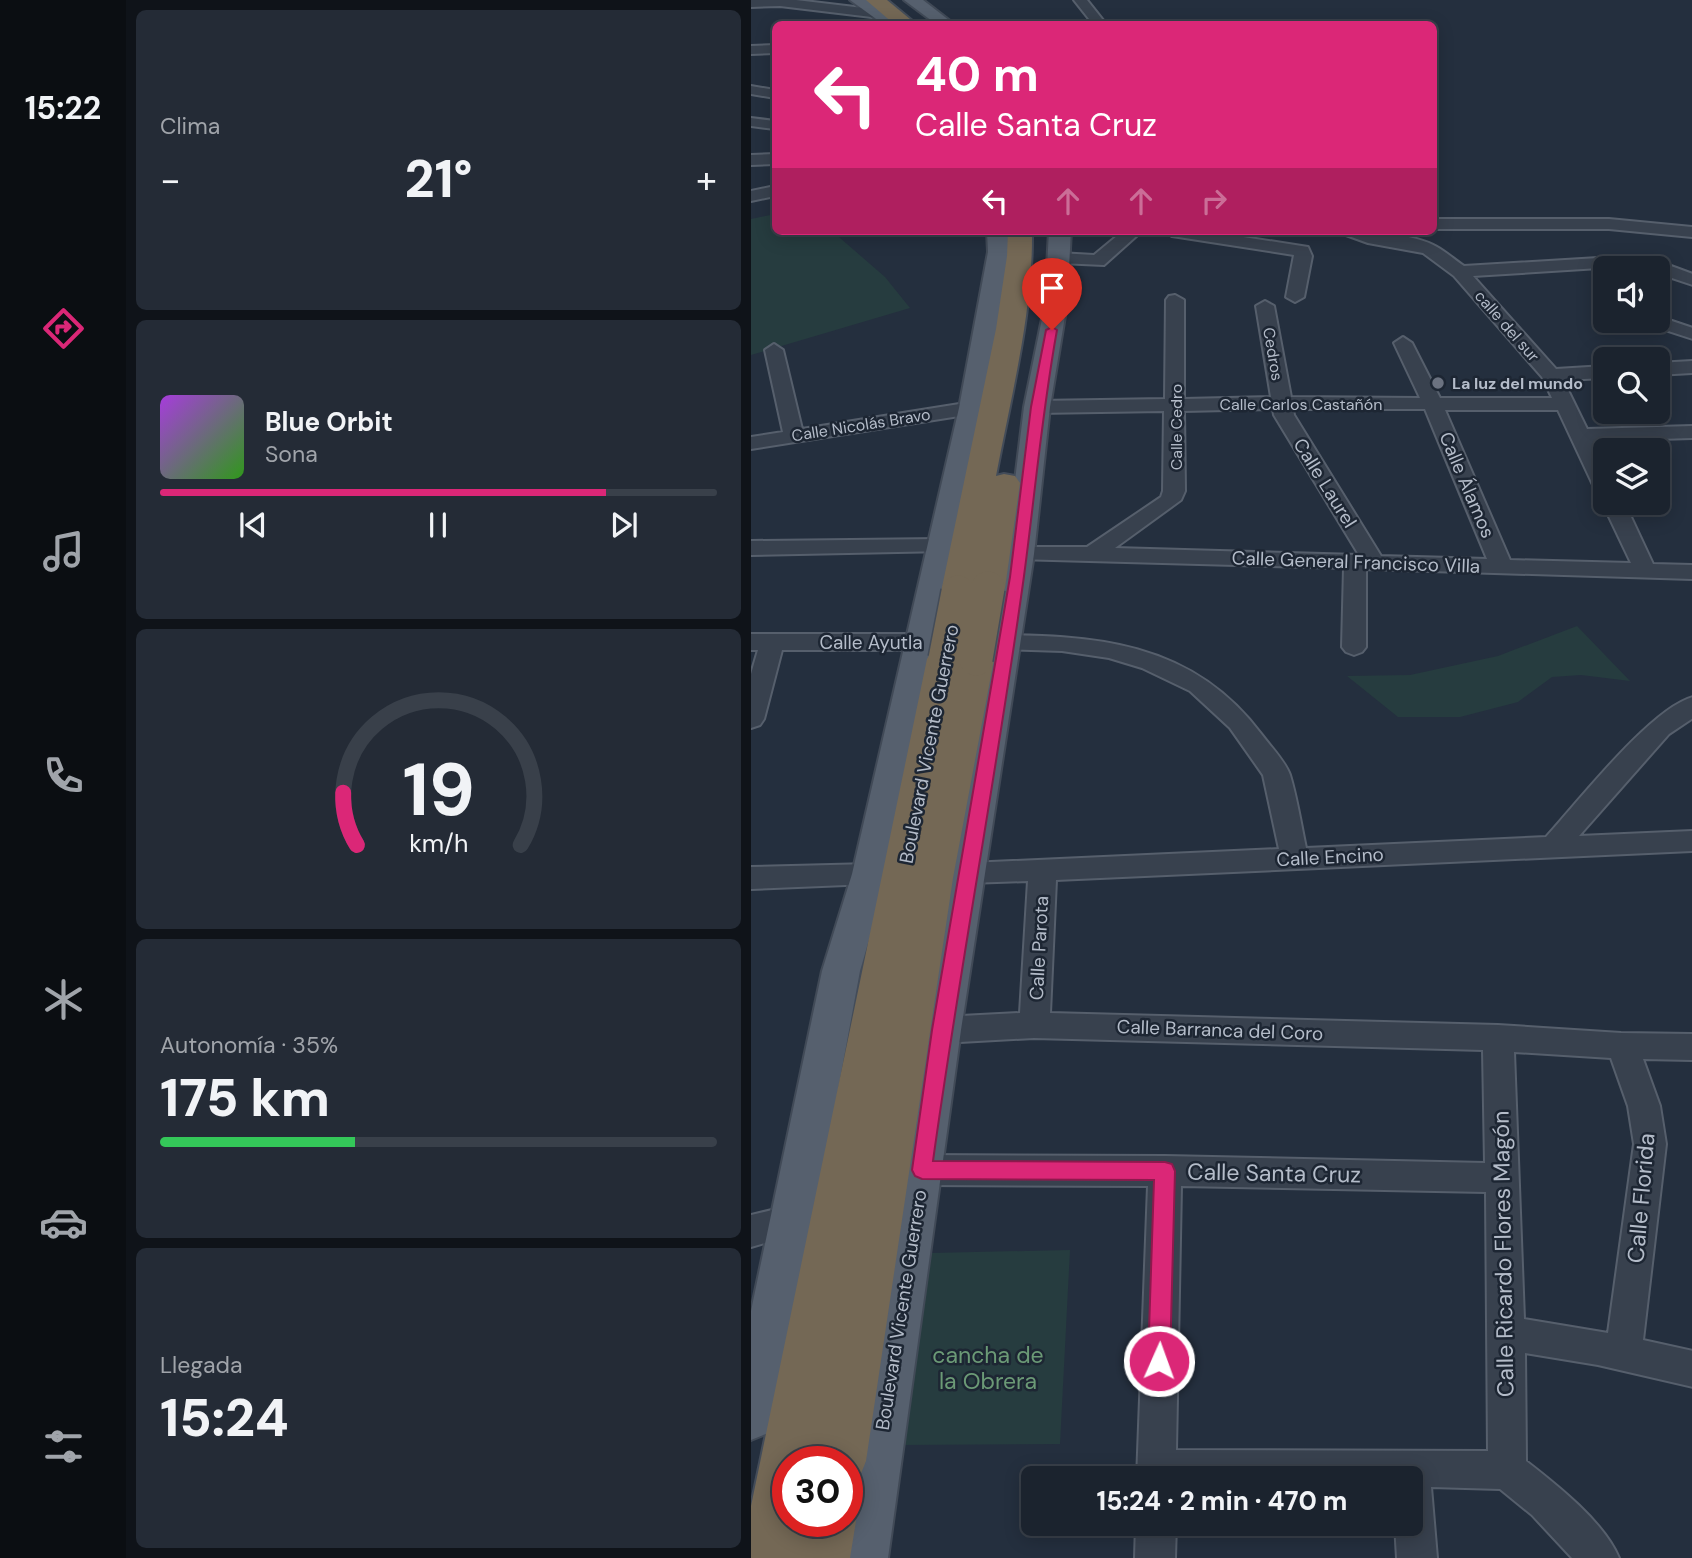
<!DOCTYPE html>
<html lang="es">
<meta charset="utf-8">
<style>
:root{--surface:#1b232e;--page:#242b36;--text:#f1f3f6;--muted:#a0a4aa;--line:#39404a;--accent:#db2777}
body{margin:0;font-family:"DM Sans",sans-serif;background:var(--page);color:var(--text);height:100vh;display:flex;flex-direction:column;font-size:26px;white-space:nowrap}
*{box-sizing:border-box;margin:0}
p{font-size:23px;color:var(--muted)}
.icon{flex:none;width:38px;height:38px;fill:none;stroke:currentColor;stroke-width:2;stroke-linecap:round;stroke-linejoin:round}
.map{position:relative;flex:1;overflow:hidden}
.drawer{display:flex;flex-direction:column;gap:10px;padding:10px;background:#0f1319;width:625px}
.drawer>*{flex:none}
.guide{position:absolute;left:21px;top:21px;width:665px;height:214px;border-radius:10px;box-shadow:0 4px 18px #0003,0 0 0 2px var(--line);background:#db2777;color:#fff;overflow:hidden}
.buttons{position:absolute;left:842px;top:256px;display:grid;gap:14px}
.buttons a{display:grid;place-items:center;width:77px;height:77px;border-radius:10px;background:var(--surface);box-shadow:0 4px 18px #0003,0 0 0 2px var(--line);font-size:35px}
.speed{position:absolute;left:21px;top:1446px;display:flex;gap:14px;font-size:35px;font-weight:700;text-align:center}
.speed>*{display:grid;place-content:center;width:91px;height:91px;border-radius:50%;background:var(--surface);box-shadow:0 4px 18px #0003,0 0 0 2px var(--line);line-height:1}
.speed .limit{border:10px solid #d22;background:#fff;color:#111}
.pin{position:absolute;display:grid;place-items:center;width:60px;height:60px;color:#fff;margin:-72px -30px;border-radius:50% 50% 50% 0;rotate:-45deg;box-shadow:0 0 7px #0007}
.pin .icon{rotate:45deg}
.me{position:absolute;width:77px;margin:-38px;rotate:2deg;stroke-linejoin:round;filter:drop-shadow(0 0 5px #0008)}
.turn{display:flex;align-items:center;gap:24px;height:147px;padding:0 28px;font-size:32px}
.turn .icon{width:91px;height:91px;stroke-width:2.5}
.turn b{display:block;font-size:49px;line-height:60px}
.lanes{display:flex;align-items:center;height:66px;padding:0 28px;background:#0003;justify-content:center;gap:35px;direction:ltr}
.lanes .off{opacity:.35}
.big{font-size:52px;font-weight:800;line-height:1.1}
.drawer .tile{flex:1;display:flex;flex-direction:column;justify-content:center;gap:10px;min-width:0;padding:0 24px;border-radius:10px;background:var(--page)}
.drawer .dial{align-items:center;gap:0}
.dial svg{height:182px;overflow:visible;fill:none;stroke:var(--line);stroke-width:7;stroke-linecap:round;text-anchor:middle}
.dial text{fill:var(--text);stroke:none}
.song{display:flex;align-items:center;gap:21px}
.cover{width:84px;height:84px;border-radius:10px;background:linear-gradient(135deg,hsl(280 70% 55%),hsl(110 70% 35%))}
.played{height:7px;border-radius:4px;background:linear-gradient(90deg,var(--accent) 80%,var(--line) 80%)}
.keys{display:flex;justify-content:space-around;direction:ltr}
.heat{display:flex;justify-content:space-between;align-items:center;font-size:38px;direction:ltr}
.charge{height:10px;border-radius:5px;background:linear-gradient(90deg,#34c759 35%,var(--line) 0)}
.trip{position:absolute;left:270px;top:1466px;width:402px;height:70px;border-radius:10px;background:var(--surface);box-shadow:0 4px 18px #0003,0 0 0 2px var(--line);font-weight:800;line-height:70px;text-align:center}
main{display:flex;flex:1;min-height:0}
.dock{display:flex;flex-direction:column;width:126px;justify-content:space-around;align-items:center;background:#0b0e12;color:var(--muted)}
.dock .icon{width:49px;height:49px}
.dock .current{color:var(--accent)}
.dock b{font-size:32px;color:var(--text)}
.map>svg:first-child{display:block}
</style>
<main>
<nav class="dock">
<b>15:22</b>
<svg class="icon current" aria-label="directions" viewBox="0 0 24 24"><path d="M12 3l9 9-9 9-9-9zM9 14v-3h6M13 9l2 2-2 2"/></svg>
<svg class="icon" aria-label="music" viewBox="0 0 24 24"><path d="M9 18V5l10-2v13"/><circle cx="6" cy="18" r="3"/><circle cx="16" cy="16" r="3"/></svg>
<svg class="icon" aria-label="phone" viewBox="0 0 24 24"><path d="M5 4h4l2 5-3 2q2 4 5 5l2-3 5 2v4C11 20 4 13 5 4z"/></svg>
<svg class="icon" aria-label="climate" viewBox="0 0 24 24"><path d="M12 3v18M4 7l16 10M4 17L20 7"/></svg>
<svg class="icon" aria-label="car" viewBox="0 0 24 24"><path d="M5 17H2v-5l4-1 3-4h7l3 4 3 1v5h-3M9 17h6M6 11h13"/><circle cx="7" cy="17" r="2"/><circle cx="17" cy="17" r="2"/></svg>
<svg class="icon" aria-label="filters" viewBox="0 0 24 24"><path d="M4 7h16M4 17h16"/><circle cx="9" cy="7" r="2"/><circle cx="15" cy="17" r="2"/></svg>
</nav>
<section class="drawer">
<div class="tile"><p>Clima</p>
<div class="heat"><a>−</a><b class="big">21°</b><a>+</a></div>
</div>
<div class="tile">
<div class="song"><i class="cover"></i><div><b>Blue Orbit</b><p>Sona</p></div></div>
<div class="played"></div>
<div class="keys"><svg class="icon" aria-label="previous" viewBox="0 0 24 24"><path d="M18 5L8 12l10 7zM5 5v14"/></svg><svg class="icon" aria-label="pause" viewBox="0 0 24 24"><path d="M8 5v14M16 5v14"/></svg><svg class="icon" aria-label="next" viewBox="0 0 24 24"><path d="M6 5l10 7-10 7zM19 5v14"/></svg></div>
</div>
<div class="tile dial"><svg viewBox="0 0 100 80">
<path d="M14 69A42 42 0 1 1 86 69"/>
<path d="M14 69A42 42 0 0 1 8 46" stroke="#db2777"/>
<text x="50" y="56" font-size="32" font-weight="700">19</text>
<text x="50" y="72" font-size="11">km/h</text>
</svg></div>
<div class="tile"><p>Autonomía · 35%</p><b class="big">175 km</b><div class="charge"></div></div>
<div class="tile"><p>Llegada</p><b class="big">15:24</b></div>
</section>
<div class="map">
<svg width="942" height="1558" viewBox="0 0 942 1558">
<rect width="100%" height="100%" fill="#242f3e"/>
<path fill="#263c3f" d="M24,214V231H81L134,277L159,308L0,355V219Z
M826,626L879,681L830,675L801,677L767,702L709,717H647L596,676L659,675L747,656Z
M319,1250L309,1444L148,1445L180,1253Z"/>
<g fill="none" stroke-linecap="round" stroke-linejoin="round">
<g stroke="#565f6c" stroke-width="4">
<path id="minor" d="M0,0H45L129,10L136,14L129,18L29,6L0,7Z
M323,0H336L355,24H342Z
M24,45V53L0,54V46Z
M0,86L24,90V98L0,94Z
M0,118L24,121V129L0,126Z
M24,154V164L0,165V155Z
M24,186V196L0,201V191Z
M682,219H858L942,227V237L858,229H682Z
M372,231H391L353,265L308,263L299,258L308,253L343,255Z
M413,231H454L557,247L561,256L553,297L544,302L535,297L543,255L421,236Z
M593,231C617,231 665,234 686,247C695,252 704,260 713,266L880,256L901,259L942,274V285L906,273V268L880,266L722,276L805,369L854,366V378L812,380L836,429L942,426V438L842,441L854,465V493L846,492L843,487L807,410H694L759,560L880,563L851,502L854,498V502H873L902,564L942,565V579L615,569V647L611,652L603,655L595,652L591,647L593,568L261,559L258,554L261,549L269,547H336L410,497L412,491L413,411L286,413L279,411L276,407L279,403L286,401L414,399L415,300L418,296L424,295L433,300V399L520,397L505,306L514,301L523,306L540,397L669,398L643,343L652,337L661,343L689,398H801L791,377L703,276L672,253L617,243L595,235ZM522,409L523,415L608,555L364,548L430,500L434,491L433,411ZM542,409H674L736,559L630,556L543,415Z
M906,316L942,328V339L896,324L893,320H906Z
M23,344L32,350L51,429L221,402L228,404L231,408L228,412L221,414L0,449V437L32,432L14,350Z
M942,361V373L906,375V363Z
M188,539L196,541L199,546L196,551L0,555V541Z
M0,634H191L199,637L203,642L199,647L191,650H31L13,719L9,725L0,728V674L7,650H0Z
M233,635C342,635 441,640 511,735C520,747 534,761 539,775C546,798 550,824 555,848L795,837C826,803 900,708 942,697V718L918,734L828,836L942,831V851L305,880L299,1013L747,1025L870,1033L942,1034V1060L892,1059L909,1106L915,1144L892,1340L942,1351V1387L847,1365L774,1353L775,1461C806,1485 853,1522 868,1558H821L781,1515L749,1489L680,1487L686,1558H646L644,1524H660V1479H386L397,1186L171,1185L159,1180L155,1170L159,1160L171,1155L414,1156L734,1163L732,1050L283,1038L191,1043L180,1039L176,1030L180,1021L191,1017L269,1013L277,881L218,883L208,880L204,873L208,866L218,863L528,849L512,775L479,728L439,691L391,668L358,658L311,651L225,648L221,643L225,638ZM763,1052L860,1058L877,1106L883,1144L857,1333L773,1319ZM430,1186L735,1192L737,1451L425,1450Z
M119,864L129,867L133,874L129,881L119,884L0,889V867Z
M42,1205L54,1209L59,1220L54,1231L0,1247V1215Z
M385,1524H425L424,1558H384Z"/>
</g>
<g stroke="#414a57" stroke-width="4">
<path id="major" d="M99,0H118L150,24H132Z
M153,0H172L203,24H185Z
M236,231H258L259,252L234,408L137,874L109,971L63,1220L24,1416L17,1433L0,1440V1311L71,971L101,874L208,408L237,252Z
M298,231H320L316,304L299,407L283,554L210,1030L137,1558H87L93,1521H96V1500L172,1030L255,554L273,407L294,304Z"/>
</g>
<g stroke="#434c59" stroke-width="4">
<path id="highway" d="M115,0H136L165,24H143Z
M257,231H281C282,313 260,396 245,476L253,474L264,476L269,483L254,588L249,595L237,598L223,593L219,599L207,602L195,599L190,592L245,329L256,256Z
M194,647L207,651L210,655L212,651L225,647L238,651L243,659L202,878L115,1461L107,1481L96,1485V1461H37V1521H96V1501L105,1521L99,1558H0V1506L176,659L181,651Z"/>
</g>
<use href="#minor" fill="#38414e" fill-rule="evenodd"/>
<use href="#major" fill="#56606e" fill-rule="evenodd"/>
<use href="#highway" fill="#746855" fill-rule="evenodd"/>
<g stroke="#434c59" stroke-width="36" stroke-linecap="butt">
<path id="highway-bridge" d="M194,659L207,592
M225,659L237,588"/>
</g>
<use href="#highway-bridge" stroke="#746855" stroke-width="33"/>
</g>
<path fill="#db2777" stroke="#8e194d" stroke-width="2" d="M301,327L306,330C291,412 284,494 273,576C246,772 209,966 182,1161L414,1162L421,1164L424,1171L419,1361L416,1368L408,1372L401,1368L397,1361L403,1180L171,1179L164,1176L161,1170L181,1030L259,577L280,407L295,330Z"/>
<circle fill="#6b7280" stroke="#1d2633" stroke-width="2.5" cx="687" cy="383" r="7"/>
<g text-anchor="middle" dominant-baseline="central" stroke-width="5" stroke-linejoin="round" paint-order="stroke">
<g font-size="16" fill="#b4bcc9" stroke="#1d2633">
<text transform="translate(756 326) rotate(49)">calle del sur</text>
<text transform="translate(522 354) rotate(80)">Cedros</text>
<text x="550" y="404">Calle Carlos Castañón</text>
<text transform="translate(110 425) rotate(-9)">Calle Nicolás Bravo</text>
<text transform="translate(425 427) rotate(-90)">Calle Cedro</text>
</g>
<g font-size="16" font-weight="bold" fill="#b4bcc9" stroke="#1d2633" text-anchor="start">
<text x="701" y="383">La luz del mundo</text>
</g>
<g font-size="19" fill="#b4bcc9" stroke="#1d2633">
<text transform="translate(574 483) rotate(58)">Calle Laurel</text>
<text transform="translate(716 485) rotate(67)">Calle Álamos</text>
<text transform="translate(605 562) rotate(2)">Calle General Francisco Villa</text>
<text x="120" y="642">Calle Ayutla</text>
<text transform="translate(178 744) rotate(-79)">Boulevard Vicente Guerrero</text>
<text transform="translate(579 857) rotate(-3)">Calle Encino</text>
<text transform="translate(288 948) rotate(-87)">Calle Parota</text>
<text transform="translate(469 1030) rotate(2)">Calle Barranca del Coro</text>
<text transform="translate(150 1310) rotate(-81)">Boulevard Vicente Guerrero</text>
</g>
<g font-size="23" fill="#b4bcc9" stroke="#1d2633">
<text transform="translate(523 1173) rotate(1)">Calle Santa Cruz</text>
<text transform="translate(890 1198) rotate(-85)">Calle Florida</text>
<text transform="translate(752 1254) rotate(-91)">Calle Ricardo Flores Magón</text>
</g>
<g font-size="23" fill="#6b9a76" stroke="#1d2633">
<text x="237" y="1355">cancha de<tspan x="237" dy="26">la Obrera</tspan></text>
</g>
</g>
</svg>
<div class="buttons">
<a><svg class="icon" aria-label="sound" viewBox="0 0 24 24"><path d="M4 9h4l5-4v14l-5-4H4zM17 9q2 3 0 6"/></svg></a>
<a><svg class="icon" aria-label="search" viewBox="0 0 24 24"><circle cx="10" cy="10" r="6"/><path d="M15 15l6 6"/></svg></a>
<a><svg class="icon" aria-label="layers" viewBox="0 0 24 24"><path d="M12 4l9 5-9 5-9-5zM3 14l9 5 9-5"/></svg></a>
</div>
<div class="speed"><div class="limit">30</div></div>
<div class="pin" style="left:301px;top:330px;background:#d93025"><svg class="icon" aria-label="arrive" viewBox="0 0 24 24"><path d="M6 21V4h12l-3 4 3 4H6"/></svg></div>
<svg class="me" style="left:408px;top:1361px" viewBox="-20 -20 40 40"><circle r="17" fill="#db2777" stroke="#fff" stroke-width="3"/><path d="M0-11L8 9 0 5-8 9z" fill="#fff"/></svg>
<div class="trip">15:24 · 2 min · 470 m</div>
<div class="guide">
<div class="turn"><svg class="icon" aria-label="left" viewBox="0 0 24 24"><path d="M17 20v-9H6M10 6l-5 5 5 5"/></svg><div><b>40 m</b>Calle Santa Cruz</div></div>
<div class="lanes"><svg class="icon" aria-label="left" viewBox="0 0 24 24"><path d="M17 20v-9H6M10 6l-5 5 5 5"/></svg><svg class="icon off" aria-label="ahead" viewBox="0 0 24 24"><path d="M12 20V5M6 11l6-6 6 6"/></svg><svg class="icon off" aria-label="ahead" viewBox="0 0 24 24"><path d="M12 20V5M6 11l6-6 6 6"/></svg><svg class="icon off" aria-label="right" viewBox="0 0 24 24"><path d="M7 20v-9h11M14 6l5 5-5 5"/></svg></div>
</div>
</div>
</main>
